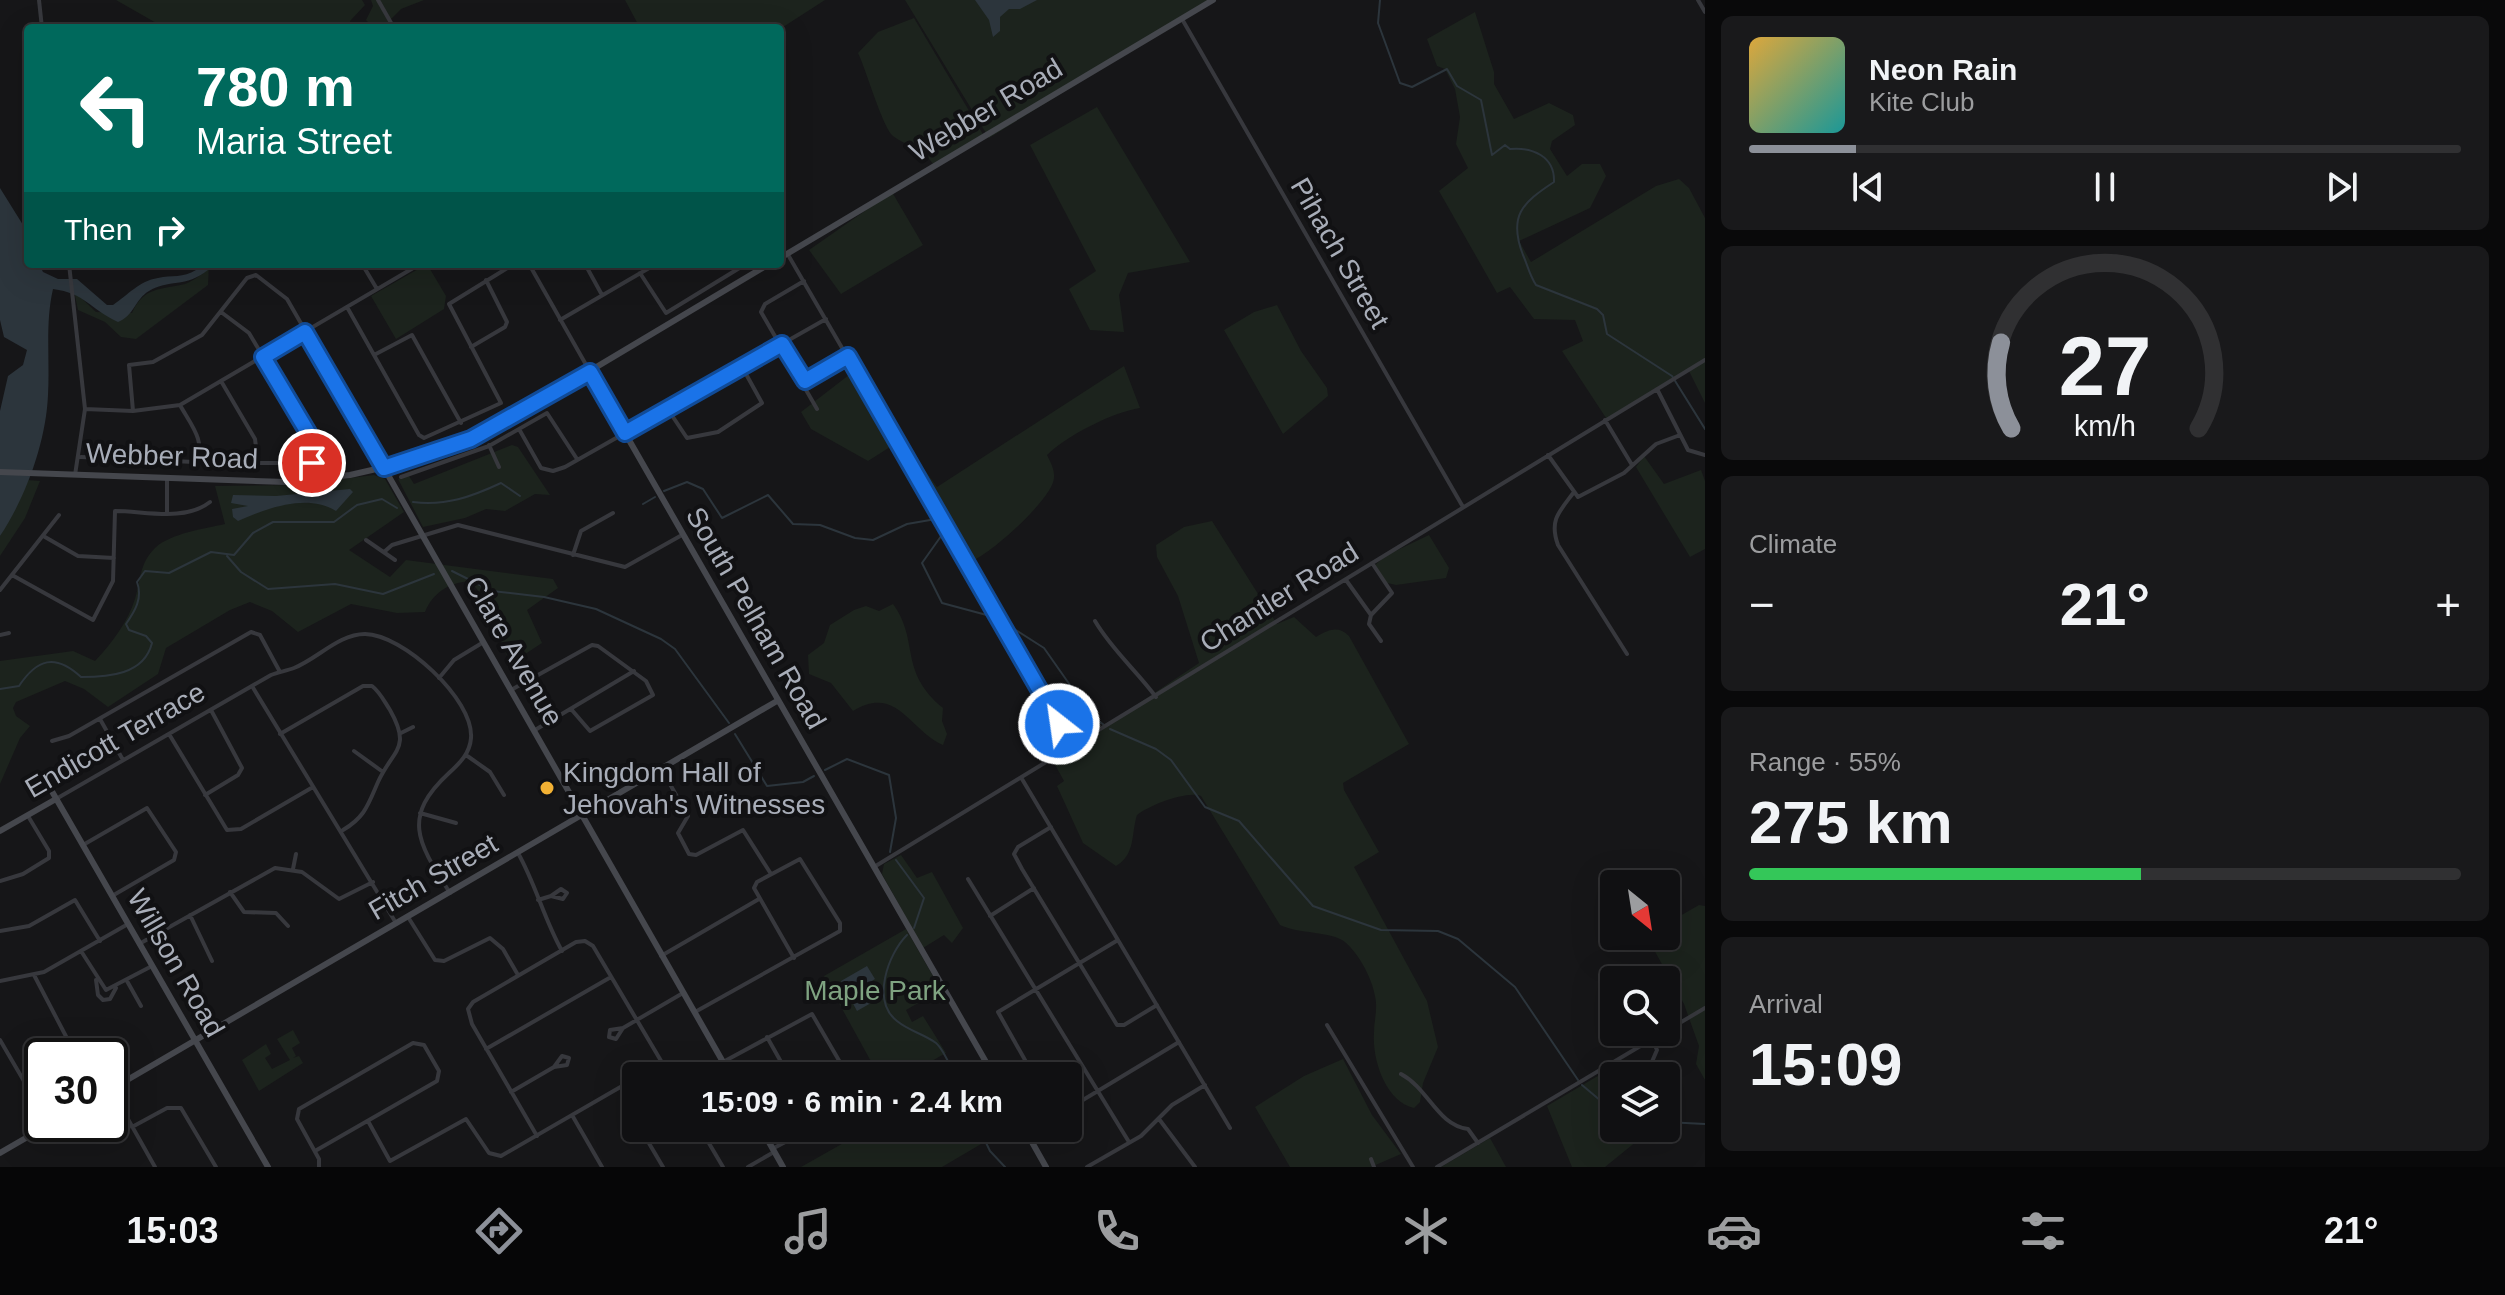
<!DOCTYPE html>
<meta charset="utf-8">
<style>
:root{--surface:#101012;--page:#19191b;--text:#f1f3f6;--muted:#9c9d9f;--line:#303032;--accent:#8c9099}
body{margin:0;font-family:Helvetica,sans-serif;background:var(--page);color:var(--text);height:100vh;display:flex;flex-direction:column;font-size:30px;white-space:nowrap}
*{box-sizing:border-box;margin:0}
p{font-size:26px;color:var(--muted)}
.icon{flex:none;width:44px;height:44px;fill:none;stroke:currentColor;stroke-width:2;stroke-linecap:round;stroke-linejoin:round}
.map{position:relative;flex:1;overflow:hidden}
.side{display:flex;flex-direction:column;gap:16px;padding:16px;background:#09090a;width:800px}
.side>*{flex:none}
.hud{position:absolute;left:24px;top:24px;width:760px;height:244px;border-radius:8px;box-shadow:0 8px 32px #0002,0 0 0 2px var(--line);background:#00695c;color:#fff;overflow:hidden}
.needle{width:52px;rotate:150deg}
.controls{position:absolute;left:1600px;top:870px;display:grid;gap:16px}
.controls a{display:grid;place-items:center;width:80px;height:80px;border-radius:8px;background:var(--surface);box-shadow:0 8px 32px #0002,0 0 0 2px var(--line);font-size:40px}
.speed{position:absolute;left:24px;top:1038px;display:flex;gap:16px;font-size:40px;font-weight:700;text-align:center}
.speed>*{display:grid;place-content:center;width:104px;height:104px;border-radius:50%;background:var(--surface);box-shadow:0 8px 32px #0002,0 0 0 2px var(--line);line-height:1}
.speed .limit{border:4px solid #111;border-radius:12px;background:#fff;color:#111}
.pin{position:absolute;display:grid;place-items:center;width:68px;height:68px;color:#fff;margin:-34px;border:4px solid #fff;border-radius:50%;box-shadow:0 2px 8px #0007}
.me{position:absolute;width:88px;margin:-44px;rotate:330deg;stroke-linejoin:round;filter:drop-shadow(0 0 6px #0008)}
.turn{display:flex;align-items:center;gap:28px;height:168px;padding:0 40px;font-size:36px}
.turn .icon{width:104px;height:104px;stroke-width:2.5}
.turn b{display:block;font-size:56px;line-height:68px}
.then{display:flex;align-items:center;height:76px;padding:0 40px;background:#0003;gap:16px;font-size:30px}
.big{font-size:60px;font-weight:700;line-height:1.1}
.side .widget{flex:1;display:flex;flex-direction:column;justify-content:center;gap:12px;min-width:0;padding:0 28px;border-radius:12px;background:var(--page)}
.side .dial{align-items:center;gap:0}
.dial svg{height:208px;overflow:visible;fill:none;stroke:var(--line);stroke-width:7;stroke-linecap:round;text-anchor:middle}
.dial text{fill:var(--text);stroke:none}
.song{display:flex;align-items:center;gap:24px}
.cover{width:96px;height:96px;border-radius:12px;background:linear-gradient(135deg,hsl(40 70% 55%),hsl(180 70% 35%))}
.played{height:8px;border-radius:4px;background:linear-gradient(90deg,var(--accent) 15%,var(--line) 15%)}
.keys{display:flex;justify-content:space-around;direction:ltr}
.heat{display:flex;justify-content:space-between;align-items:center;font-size:44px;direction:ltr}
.charge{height:12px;border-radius:6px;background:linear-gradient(90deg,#34c759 55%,var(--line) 0)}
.trip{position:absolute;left:622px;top:1062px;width:460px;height:80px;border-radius:8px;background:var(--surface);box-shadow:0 8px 32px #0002,0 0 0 2px var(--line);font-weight:700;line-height:80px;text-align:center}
.tab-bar{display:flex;height:128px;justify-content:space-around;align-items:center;background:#060607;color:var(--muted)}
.tab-bar .icon{width:56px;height:56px}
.tab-bar .selected{color:var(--accent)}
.tab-bar b{font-size:36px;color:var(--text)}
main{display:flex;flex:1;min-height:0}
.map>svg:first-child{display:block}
</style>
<main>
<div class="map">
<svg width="1705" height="1167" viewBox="0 0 1705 1167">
<rect width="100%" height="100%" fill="#161618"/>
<path fill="#1c231d" d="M116,0H362L365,5L350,21L352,28H165Z
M371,0H424L401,9L391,19L395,28H374L366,20L373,6Z
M625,0H825L780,29L640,28Z
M905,0H1213L989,138Z
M1475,12L1494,72V84L1514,119L1549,103L1573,115L1575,125L1552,141L1550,149L1567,176L1582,164H1600L1606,176L1590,208L1519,241L1531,262L1656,186L1679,179L1689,188L1705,218V403L1689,371L1608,421L1562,351L1583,341L1575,320L1534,319L1510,287L1497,293L1439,191L1468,168L1456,144L1460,117L1455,89L1445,69L1437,66L1427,39Z
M914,18L984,136L934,165C922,148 908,147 893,136C883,129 866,69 858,53L878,32Z
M1097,107L1190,262L1128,273L1119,295L1124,332L1090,330L1069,289L1096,271L1030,145Z
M892,192L923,245L841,294L809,250Z
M209,264L208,285L136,339L121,337L105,322L78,310L74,291L96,312L132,313C144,286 161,290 185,284C193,281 201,275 207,270Z
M427,264L446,296L444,309L396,339L371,296Z
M1277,305L1301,351L1327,388L1328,396L1283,434L1224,330L1254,312Z
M1124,366L1140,408C1113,412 1066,436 1047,455C1052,465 1057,474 1052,485C1042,507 992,553 970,562L898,442L868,461L811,429L801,412L854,371L937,487Z
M512,445L518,447L550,495L535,494L505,511L486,509L465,518L423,527L398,479L409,476L414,484Z
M1644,456L1664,484L1701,470L1705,481V549L1690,557L1636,467Z
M374,475L385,479L404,512L349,550L390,577L406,560L553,579L558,588L527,610L542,643L513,662C493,645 495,599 468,581C447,584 433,593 425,612L397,613L351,604L298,632L272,611L250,602L230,610L166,648L158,674L108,707L84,689L65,681L16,702L13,708L16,716L30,726L20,738L0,784V661L73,651L95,661C111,644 128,622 135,599C141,580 139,564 155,548C171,533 204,529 225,524L215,486L295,485Z
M27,480L40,481L25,518L0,556V536Z
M1212,521L1277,624L1294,617L1316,637C1328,630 1338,625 1349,636L1409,744L1343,783L1344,790L1379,852L1354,867L1427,1001L1438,1047L1423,1083L1420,1102L1414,1108C1386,1102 1372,1060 1374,1033C1374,1020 1378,1009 1375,996C1372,978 1359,954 1345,942C1331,931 1298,934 1280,925L1201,796C1188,790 1149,805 1137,815C1131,834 1136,854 1116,866L1083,843L1057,786L1064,781L1053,761L1199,663L1178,596L1157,557L1156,545L1184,527Z
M1429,535L1449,568L1446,578L1396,585L1383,582L1373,567L1385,556Z
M893,604C920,641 898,671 943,708L942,721L947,734L943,745C910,731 897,684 853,711L831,683L809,674L808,655L824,643L830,625L854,610L866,606L879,611Z
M901,855L917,878L932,872L963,928L952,943L944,935L923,948L882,874L884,864Z
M1699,905L1705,906V1080L1696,1064L1699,1046L1684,1004L1648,939L1666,936V924Z
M906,929L941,990L906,1010L912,1022L923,1016L946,1053L921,1067L926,1076H879L824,976Z
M293,1030L300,1043L292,1048L296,1056L293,1058L299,1056L303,1063L259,1091L242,1060L266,1044L271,1054L265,1058L272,1069L290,1060L277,1039Z
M1343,1059L1372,1115L1401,1154L1371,1167H1290L1255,1107L1304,1076Z
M1613,1067L1619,1076H1614V1128H1653L1605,1167H1572L1547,1106Z
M870,1128H988L993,1137L942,1167H801Z
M1490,1138L1506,1167H1441Z"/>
<path fill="#2c353c" d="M975,0H1037L1020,9H1009L1000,17V31L993,37L989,20Z
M0,188L28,233V264H39L43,272L58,279H77L107,305H113C128,295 139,281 158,278C172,275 183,278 196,270L195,264H209L208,270C186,288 168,279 149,291C135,299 134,316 118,322C90,309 85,293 53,289C45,323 50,360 48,395C46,442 26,497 0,536V411L8,376L23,365L27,350L4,337L0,320Z
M350,489L353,492L336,511C308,493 267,508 238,521L233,517L232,509L248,506L231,503L233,495L276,496Z
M867,966L875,979L862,987L871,1003L857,1011L841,981Z"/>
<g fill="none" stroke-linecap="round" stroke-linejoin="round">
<path stroke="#2c353c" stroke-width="2" d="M1380,0L1378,23L1400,83L1412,87L1447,69L1457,86L1481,100L1492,155L1505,145L1510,149C1532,147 1555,156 1554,182C1522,203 1508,216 1523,255C1528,266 1529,274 1536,285L1597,309L1603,315L1607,334L1672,376L1705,429
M664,491L687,482L703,489L722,518L768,495L793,524L820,525L855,538L873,540L907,524L936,519L944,532L922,563L942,603L994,617
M413,502C446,506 471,497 501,483L520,496
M643,504L655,497
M227,556L241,572L268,589L335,584L383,594L434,574
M452,571L492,591L544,597L596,609L661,639L675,649L729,723
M1011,627L1044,648L1091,715L1104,725
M0,689L19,686C37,659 55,653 81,677C108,677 144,675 152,643L146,636L129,630L126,624C135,611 143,598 137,582L145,571L169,573L211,552L234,555L253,533L273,522H334L357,505L382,499L397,508
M1110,729L1156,749L1171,760L1205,807L1239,821L1313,906L1381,930L1438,931L1458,939L1515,987L1578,1080
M735,734L767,786L803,782L814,776
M825,770L847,759L889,775L896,818L890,852
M896,860L924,898L914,928
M907,935C888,954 871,1001 897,1021C909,1031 924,1034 936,1043C944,1050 950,1066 955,1076
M1582,1085L1614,1112
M1666,1122L1705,1124
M979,1128L990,1151L1005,1167"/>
<path stroke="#37383d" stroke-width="4" d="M39,0L42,28
M378,0L394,28
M1698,0L1705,12
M1182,19L1463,507
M787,253L1074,748
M69,264L85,409L75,475
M362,264L377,289
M529,264L589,370
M585,264L602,295
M640,273L666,313L746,264
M804,281L765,304L761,312L817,409
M347,307L419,435L424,438L501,403L449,304L514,264
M560,320L656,264
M471,347L505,327L507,322L486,280
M374,355L412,335L461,423
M221,381L255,439L258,463H312L313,441L249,333L221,312
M805,381L848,357
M1657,389L1688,450L1705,455
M667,408L687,438L718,432L762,403L741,365
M85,409L133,411L180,405L420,264
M133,411L129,365L153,362L202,335L247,278L256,275L287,299L384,468
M1605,420L1632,465
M519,429L541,468L553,471L565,467L826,319
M489,445L499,467
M1548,455L1578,497L1624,473L1656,444L1680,435
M81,457L195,462C208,443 189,422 180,405
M401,477L489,446L547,413L577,459
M1574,492C1559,512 1549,520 1558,545L1627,654
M167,512V479
M45,537L78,556L114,558
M366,540L395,560
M384,552L392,545L458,525L625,567L682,535
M573,555L581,531L613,513
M12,575L93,620L113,581L115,511C145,511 184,522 210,502
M1346,580L1371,615L1369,624L1381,641
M0,590L59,515
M1371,615L1392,593L1372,563
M1095,621C1112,650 1136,670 1156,697
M0,635L9,633
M439,678L454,660L482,643
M252,686L396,923
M511,690L592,645L598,646L646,681L653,695L590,731L571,709
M100,719L123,760
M535,730L634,671
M401,733L413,727
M169,734L227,830L241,829L313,787
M280,734L363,686H372C380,692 384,701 390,710C412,749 393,749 378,782C368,805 365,817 343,830
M52,741L69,736L251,632L260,635L280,672
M354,751L383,772
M466,755L490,772L504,795
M662,770L688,816L678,833L689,854L696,855L743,830L771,874
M1022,779L1230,1128
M205,795L238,775L242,768L211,710
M56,799L271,675C278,672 286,671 294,668C317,659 339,634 365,634C402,634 474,699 471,738C470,753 460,763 449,773C400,818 419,844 450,893
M420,813L456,823
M1051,827L1018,847L1014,854L1022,869L1117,1025H1124L1157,1005
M83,845L147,808L176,852L174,860L112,896
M518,853C536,885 544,919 562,951
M874,867L1705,360
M293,869L296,854
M968,879L1129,1142
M0,881L23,874L49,858V851L28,816
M230,892L244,912L276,913L288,926
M538,900L551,896L563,899L567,893L561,889L551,896
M190,915L212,961
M990,916L1034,888
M408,917L435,960L444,961L490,938L503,949L518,975
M0,931L29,926L75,900L100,941
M139,944L275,868L302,872L339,899L373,882
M81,951L106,990L152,966
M661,956L759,899
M34,975L70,1044L65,1056
M96,980L98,995L103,1000L110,999L116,988
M0,981L44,972L128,924
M127,981L141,1006
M695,1012L840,931V923L800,859L757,882L754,888L794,958
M1327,1025L1413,1167
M623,1028L610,1030L609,1037L616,1039L623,1028L683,993
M1666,1031L1705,1008
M767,1037L789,1076
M1652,1039L1657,1050L1651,1064L1658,1076
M0,1040L42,1112
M486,1049L611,977
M723,1062L812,1014L848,1076
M1401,1074C1429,1089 1437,1125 1468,1129L1478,1143
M639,1076L662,1063
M1034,1076L998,1012L1118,940
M24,1080L42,1069
M111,1089L155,1167
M511,1092L554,1067L562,1056L569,1058L567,1065L554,1067
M1666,1104L1676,1125L1673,1126
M1068,1109L1179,1042
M572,1115L602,1167
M633,1118L636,1121
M1159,1119L1195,1167
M368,1121L390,1161L466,1119L489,1153L501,1156L636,1078
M132,1127L167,1108H181L216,1167
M640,1128L663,1167
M700,1128L723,1167
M537,1136L472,1024L468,1009L473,1002L576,942L585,941L593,946L670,1076
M772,1149L812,1128
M315,1151L437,1081L439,1071L424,1045L413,1043L299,1109L297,1119L319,1159V1167
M1371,1159L1374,1167
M748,1167L774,1152
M1087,1167L1141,1136L1172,1105L1205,1085
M1437,1167L1664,1032"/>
<path stroke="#45474d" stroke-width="6" d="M780,258L1213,0
M590,372L994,1076
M384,468L731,1076
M0,472L286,482L350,475L407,462L491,430L769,264
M46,781L268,1167
M0,831L56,799
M110,1090L777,701
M761,1128L783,1167
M1024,1128L1046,1167
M0,1153L50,1124"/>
</g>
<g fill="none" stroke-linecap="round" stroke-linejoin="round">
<g stroke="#114b97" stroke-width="20">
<path id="route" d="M312,463L313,441L263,357L305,332L384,468L471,439L590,372L625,433L782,344L805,381L848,356L1059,724"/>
</g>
<use href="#route" stroke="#1a73e8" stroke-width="14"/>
</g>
<circle fill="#f2b134" stroke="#111113" stroke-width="3" cx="547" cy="788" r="8"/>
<g text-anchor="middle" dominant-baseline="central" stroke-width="8" stroke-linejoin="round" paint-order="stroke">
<g font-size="28" fill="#a8adb8" stroke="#111113">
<text transform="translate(986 110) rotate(-31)">Webber Road</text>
<text transform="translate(1340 253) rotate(60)">Pihach Street</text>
<text transform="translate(172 456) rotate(2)">Webber Road</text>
<text transform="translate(1279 597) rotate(-32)">Chantler Road</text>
<text transform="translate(756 618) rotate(60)">South Pelham Road</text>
<text transform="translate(514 651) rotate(60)">Clare Avenue</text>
<text transform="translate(115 740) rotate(-30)">Endicott Terrace</text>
<text transform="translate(433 877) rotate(-30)">Fitch Street</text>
<text transform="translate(176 963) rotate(60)">Willson Road</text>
</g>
<g font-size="28" fill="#a8adb8" stroke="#111113" text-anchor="start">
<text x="563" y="772">Kingdom Hall of<tspan x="563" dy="32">Jehovah's Witnesses</tspan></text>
</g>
<g font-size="28" fill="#7fa381" stroke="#111113">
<text x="875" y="990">Maple Park</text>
</g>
</g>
</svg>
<div class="controls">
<a><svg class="needle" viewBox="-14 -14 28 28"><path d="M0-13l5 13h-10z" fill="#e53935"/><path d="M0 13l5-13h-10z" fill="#9c9d9f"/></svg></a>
<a><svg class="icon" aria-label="search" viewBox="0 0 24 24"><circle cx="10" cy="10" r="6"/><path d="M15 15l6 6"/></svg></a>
<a><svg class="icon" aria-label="layers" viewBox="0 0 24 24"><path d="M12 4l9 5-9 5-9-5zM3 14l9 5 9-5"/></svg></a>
</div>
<div class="speed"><div class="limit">30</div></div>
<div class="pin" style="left:312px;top:463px;background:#d93025"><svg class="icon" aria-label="arrive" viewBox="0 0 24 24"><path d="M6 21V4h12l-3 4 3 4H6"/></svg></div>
<svg class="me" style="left:1059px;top:724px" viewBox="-20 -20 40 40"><circle r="17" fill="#1a73e8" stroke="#fff" stroke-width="3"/><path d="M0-11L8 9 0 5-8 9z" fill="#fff"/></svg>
<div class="trip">15:09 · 6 min · 2.4 km</div>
<div class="hud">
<div class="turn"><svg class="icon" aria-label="left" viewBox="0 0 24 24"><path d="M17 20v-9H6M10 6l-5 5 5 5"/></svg><div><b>780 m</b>Maria Street</div></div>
<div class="then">Then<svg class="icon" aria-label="right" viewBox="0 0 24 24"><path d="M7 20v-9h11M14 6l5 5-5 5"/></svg></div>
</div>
</div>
<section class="side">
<div class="widget">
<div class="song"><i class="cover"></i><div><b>Neon Rain</b><p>Kite Club</p></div></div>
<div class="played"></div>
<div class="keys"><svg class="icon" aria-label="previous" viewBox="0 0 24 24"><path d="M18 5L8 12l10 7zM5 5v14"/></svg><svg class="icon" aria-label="pause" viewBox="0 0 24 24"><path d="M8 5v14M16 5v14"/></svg><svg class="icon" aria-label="next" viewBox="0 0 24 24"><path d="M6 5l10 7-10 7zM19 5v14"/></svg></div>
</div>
<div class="widget dial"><svg viewBox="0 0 100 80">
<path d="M14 69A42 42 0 1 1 86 69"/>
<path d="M14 69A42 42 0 0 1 10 36" stroke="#8c9099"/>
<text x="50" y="56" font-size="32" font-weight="700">27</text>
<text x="50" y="72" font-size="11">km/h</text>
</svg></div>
<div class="widget"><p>Climate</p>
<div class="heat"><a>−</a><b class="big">21°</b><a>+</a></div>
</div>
<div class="widget"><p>Range · 55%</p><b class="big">275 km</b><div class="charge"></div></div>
<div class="widget"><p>Arrival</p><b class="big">15:09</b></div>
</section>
</main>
<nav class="tab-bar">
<b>15:03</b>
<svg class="icon selected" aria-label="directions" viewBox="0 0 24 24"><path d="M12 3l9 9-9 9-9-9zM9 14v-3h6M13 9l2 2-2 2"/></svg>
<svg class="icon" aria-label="music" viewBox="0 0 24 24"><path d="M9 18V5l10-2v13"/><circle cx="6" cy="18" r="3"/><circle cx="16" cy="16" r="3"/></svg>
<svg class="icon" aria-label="phone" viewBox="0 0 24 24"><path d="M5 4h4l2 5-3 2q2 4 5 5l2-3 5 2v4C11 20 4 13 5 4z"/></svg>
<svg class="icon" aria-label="climate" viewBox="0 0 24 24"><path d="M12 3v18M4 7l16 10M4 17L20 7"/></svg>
<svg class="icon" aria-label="car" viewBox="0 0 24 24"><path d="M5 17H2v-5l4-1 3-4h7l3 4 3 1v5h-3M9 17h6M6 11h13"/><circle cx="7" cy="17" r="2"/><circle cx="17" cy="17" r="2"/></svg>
<svg class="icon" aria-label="filters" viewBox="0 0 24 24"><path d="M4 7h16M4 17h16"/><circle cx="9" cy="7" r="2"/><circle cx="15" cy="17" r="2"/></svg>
<b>21°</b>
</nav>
